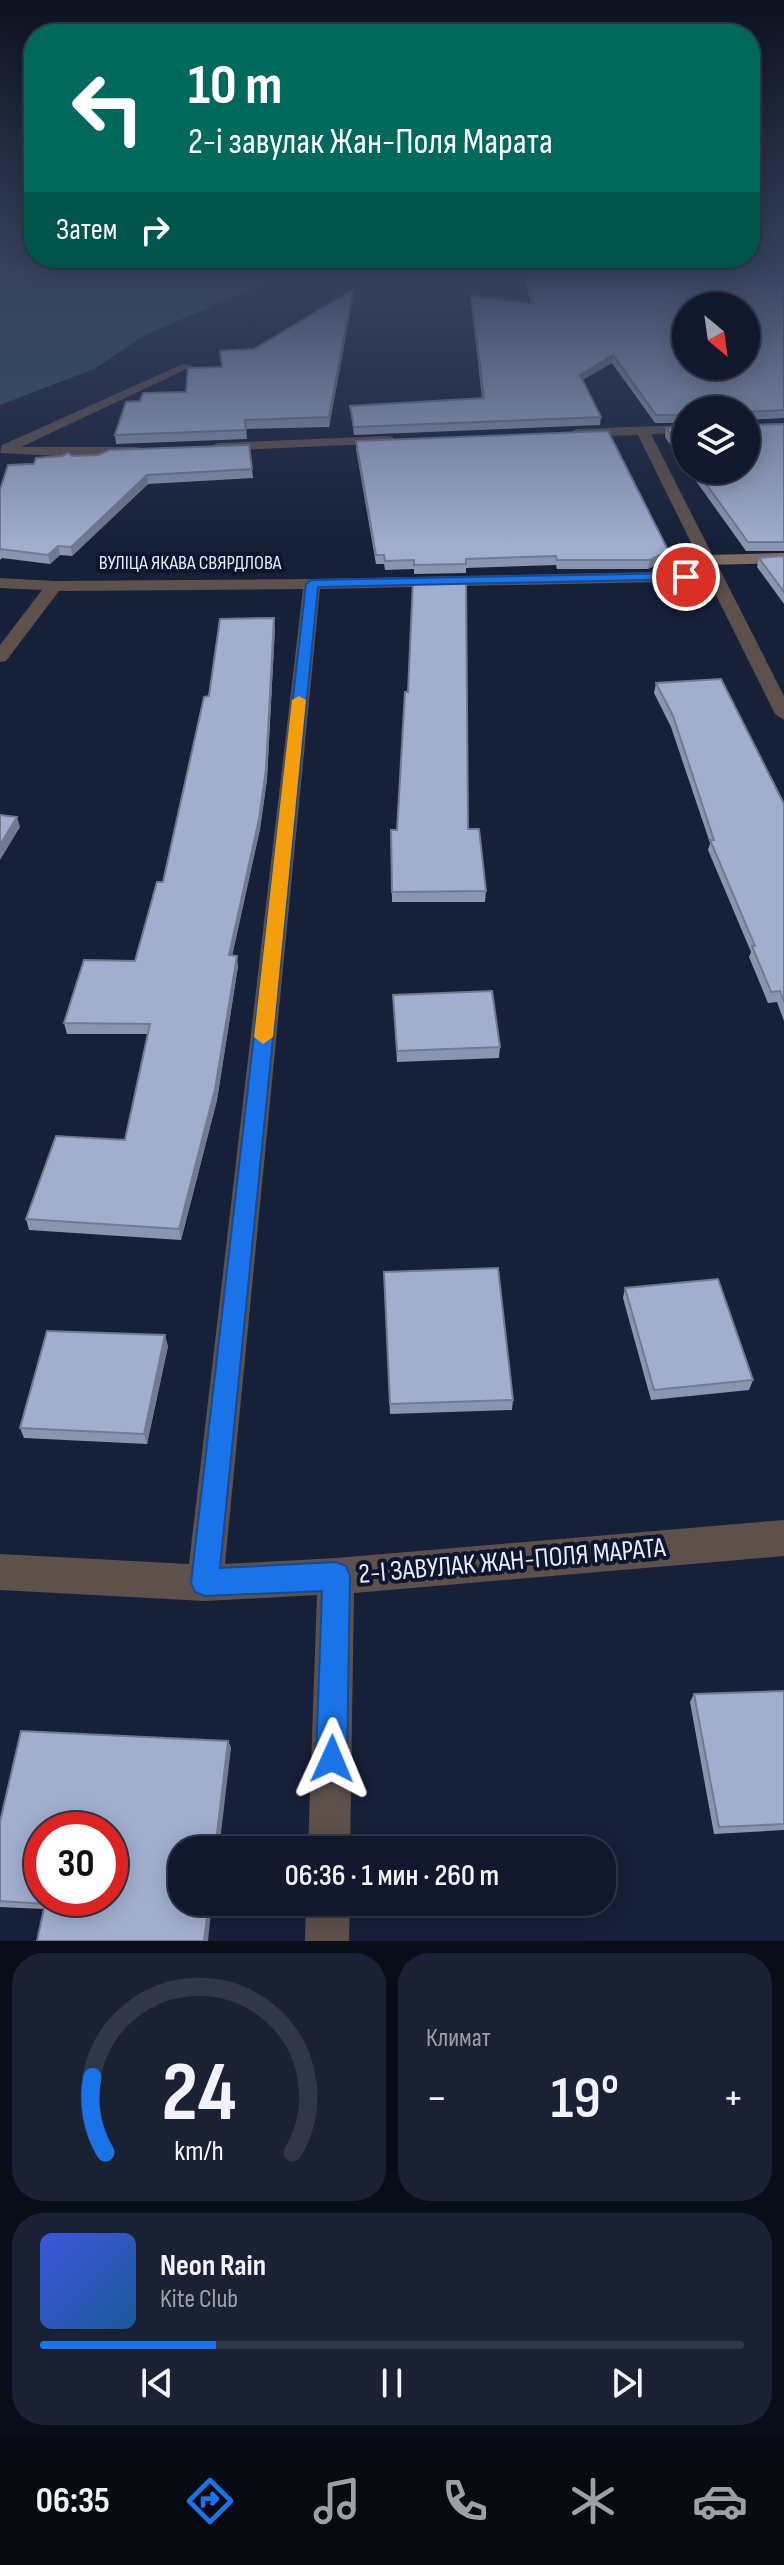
<!DOCTYPE html>
<html lang="ru">
<meta charset="utf-8">
<style>
:root{--surface:#11182b;--page:#1a2133;--text:#f1f3f6;--muted:#9ca0a9;--line:#303747;--accent:#1a73e8}
body{margin:0;font-family:"Sofia Sans Condensed",sans-serif;background:var(--page);color:var(--text);height:100vh;display:flex;flex-direction:column;font-size:30px;white-space:nowrap}
*{box-sizing:border-box;margin:0}
p{font-size:26px;color:var(--muted)}
.icon{flex:none;width:44px;height:44px;fill:none;stroke:currentColor;stroke-width:2;stroke-linecap:round;stroke-linejoin:round}
.map{position:relative;height:1941px;overflow:hidden}
.panel{display:flex;flex-direction:column;gap:12px;padding:12px;background:#090d18;flex:1}
.panel>*{flex:none}
.guide{position:absolute;left:24px;top:24px;width:736px;height:244px;border-radius:32px;box-shadow:0 4px 20px #0003,0 0 0 2px var(--line);background:#00695c;color:#fff;overflow:hidden}
.needle{width:52px;rotate:151deg}
.fabs{position:absolute;left:672px;top:292px;display:grid;gap:16px}
.fabs a{display:grid;place-items:center;width:88px;height:88px;border-radius:50%;background:var(--surface);box-shadow:0 4px 20px #0003,0 0 0 2px var(--line);font-size:40px}
.speed{position:absolute;left:24px;top:1812px;display:flex;gap:16px;font-size:40px;font-weight:700;text-align:center}
.speed>*{display:grid;place-content:center;width:104px;height:104px;border-radius:50%;background:var(--surface);box-shadow:0 4px 20px #0003,0 0 0 2px var(--line);line-height:1}
.speed .limit{border:12px solid #d22;background:#fff;color:#111}
.pin{position:absolute;display:grid;place-items:center;width:68px;height:68px;color:#fff;margin:-34px;border:4px solid #fff;border-radius:50%;box-shadow:0 2px 8px #0007}
.me{position:absolute;width:88px;margin:-44px;rotate:1deg;stroke-linejoin:round;filter:drop-shadow(0 0 6px #0008)}
.turn{display:flex;align-items:center;gap:28px;height:168px;padding:0 32px;font-size:36px}
.turn .icon{width:104px;height:104px;stroke-width:2.5}
.turn b{display:block;font-size:56px;line-height:68px}
.then{display:flex;align-items:center;height:76px;padding:0 32px;background:#0003;gap:16px;font-size:30px}
.big{font-size:60px;font-weight:600;line-height:1.1}
.panel .tile{flex:1;display:flex;flex-direction:column;justify-content:center;gap:12px;min-width:0;padding:0 28px;border-radius:32px;background:var(--page)}
.panel .dial{align-items:center;gap:0}
.dial svg{height:208px;overflow:visible;fill:none;stroke:var(--line);stroke-width:7;stroke-linecap:round;text-anchor:middle}
.dial text{fill:var(--text);stroke:none}
.song{display:flex;align-items:center;gap:24px}
.cover{width:96px;height:96px;border-radius:12px;background:linear-gradient(135deg,hsl(230 70% 55%),hsl(210 70% 35%))}
.played{height:8px;border-radius:4px;background:linear-gradient(90deg,var(--accent) 25%,var(--line) 25%)}
.keys{display:flex;justify-content:space-around;direction:ltr}
.heat{display:flex;justify-content:space-between;align-items:center;font-size:44px;direction:ltr}
.panel .tiles{flex:1;display:grid;gap:12px;grid-template-columns:1fr 1fr}
.tile:last-child{grid-column:span 2}
.trip{position:absolute;left:168px;top:1836px;width:448px;height:80px;border-radius:32px;background:var(--surface);box-shadow:0 4px 20px #0003,0 0 0 2px var(--line);font-weight:600;line-height:80px;text-align:center}
.tabs{display:flex;height:128px;justify-content:space-around;align-items:center;background:#070a11;color:var(--muted)}
.tabs .icon{width:56px;height:56px}
.tabs .current{color:var(--accent)}
.tabs b{font-size:36px;color:var(--text)}
.map>svg:first-child{display:block}
</style>
<div class="map">
<svg width="784" height="1941" viewBox="0 0 784 1941">
<rect width="100%" height="100%" fill="#172039"/>
<path fill="#345261" d="M0,274H304L265,284L182,319L142,337L94,369L0,405Z"/>
<g fill="none" stroke-linecap="round" stroke-linejoin="round">
<path fill="#5e514b" fill-rule="evenodd" d="M183,364L193,366L21,447H136L141,448V454L78,457L0,453L2,445Z
M686,425V433L651,434L784,696V720L775,714L709,581L320,589L225,1564L336,1558L784,1520V1556L354,1593L350,1850H308L317,1595L205,1601L0,1590V1554L189,1564L303,589L59,591L6,661L0,662V645L42,590L0,588V578L54,581L312,579L705,571L638,435L576,437L570,433L576,429Z
M388,436L393,437V443L217,451L210,447L217,443Z
M306,1902H350L349,1941H305Z"/>
<path fill="#7f6c62" fill-rule="evenodd" d="M784,553V563L709,565L701,560L709,555Z"/>
</g>
<path fill="#8a96b1" d="M523,274H784V418L746,420L686,410V423H655L612,363L582,380L601,417L600,425L354,435L350,406L482,398L471,303V296L531,304Z
M353,298L329,427L246,429L247,439L116,444L115,435L140,401L186,392L222,367Z
M784,424V551H746L688,470H746Z
M686,427V467L665,437L666,428Z
M356,441L668,550L667,560L648,569H557L556,565L466,568V573L414,574V569L385,570L384,564H376L356,449Z
M62,456H72L252,469L253,478L148,484L72,556L60,555L50,564L2,558L0,560V490L34,464Z
M784,556V604L757,567L759,558Z
M275,627L267,779L260,829L232,955L238,966L217,1100L181,1240L29,1230L26,1219L125,1140L148,1034H67L64,1023L135,961L163,882L209,696Z
M656,683L784,804V1021L777,1002L768,1003L749,957L751,952L708,850L710,843L671,727L654,693Z
M468,829L486,891L485,902H392L391,830Z
M393,995L500,1047L499,1058L397,1062Z
M384,1272L513,1400L512,1410L390,1414Z
M625,1288L753,1380L749,1390L651,1400L623,1298Z
M168,1346L147,1444L24,1438L20,1428Z
M784,1691V1830L714,1834L690,1702L694,1694Z
M228,1741L231,1748L44,1909L0,1907V1822Z"/>
<path fill="#717a90" d="M353,290V298L329,427V417Z
M613,355L612,363L579,382L580,375Z
M147,475L148,484L72,556L71,547Z
M58,546L60,555L50,564L48,555Z
M668,550L667,560L648,569L650,560Z
M274,618L275,627L267,779L260,829L230,966L229,955Z
M17,817L20,827L0,860V845Z
M237,956L238,966L217,1100L181,1240L179,1229Z
M165,1335L168,1346L147,1444L144,1434Z
M228,1741L231,1748L219,1850H215Z
M209,1902H212L208,1941H204Z"/>
<path fill="#a1aece" stroke="#717a90" stroke-width="2" fill-rule="evenodd" d="M526,274H784V410L747,412L746,421V410H686V415H656L613,355L580,375L601,417L354,427L350,406L484,398L471,296L533,304ZM686,306H746V366H686Z
M353,290L329,417L245,420L246,430L115,435L126,402L140,401L143,393L186,392L188,368L222,367L220,351L254,349Z
M784,424V542H748L696,470H746V425Z
M686,427V456L666,428Z
M608,431L668,550L650,560H557L556,556L466,559V564L414,565V560L385,561L384,555H376L356,441Z
M249,445L252,469L147,475L71,547L58,546L48,555L0,549V490L8,465L34,464L36,458L62,456L68,453L72,456L98,455L110,450Z
M784,556V592L759,558Z
M466,580L468,829H479L486,891L392,892L391,830H397L405,692H408L413,581Z
M274,618L266,769L259,819L229,955L237,956L215,1089L179,1229L26,1219L56,1136L125,1140L150,1024L64,1023L84,960L135,961L157,882H163L204,697L209,696L220,619Z
M721,679L784,804V1002L780,991L771,992L752,946H755L710,840H714L673,716L656,683Z
M0,815L17,817L0,845Z
M492,991L500,1047L397,1051L393,995Z
M498,1268L513,1400L390,1404L384,1272Z
M718,1279L753,1380L654,1390L625,1288Z
M47,1331L165,1335L144,1434L20,1428Z
M784,1691V1824L719,1827L694,1694Z
M21,1731L228,1741L215,1850H182V1902H209L204,1941H37L45,1904L0,1901V1822ZM42,1830H110V1898H42Z"/>
<linearGradient id="sky" x2="0" y2="1"><stop stop-color="#0d121f"/><stop offset="0.5" stop-color="#36425f"/><stop offset="1" stop-color="#36425f" stop-opacity="0"/></linearGradient>
<rect width="784" height="545" fill="url(#sky)"/>
<path fill="#1a73e8" stroke="#114b97" stroke-width="2" d="M686,573L690,574V579L318,587L220,1568L336,1562L346,1566L350,1576L347,1759L342,1770L332,1774L321,1770L316,1759L322,1591L205,1596L195,1592L191,1583L306,584L312,580Z"/>
<path fill="#f59e0b" d="M299,696L306,700L273,1037L263,1044L254,1037L292,700Z"/>
<g text-anchor="middle" dominant-baseline="central" stroke-width="8" stroke-linejoin="round" paint-order="stroke">
<g font-size="20" fill="#e5ecfd" stroke="#0e162f">
<text x="190" y="563">ВУЛІЦА ЯКАВА СВЯРДЛОВА</text>
</g>
<g font-size="28" fill="#e5ecfd" stroke="#0e162f">
<text transform="translate(512 1561) rotate(-5)">2-І ЗАВУЛАК ЖАН-ПОЛЯ МАРАТА</text>
</g>
</g>
</svg>
<div class="fabs">
<a><svg class="needle" viewBox="-14 -14 28 28"><path d="M0-13l5 13h-10z" fill="#e53935"/><path d="M0 13l5-13h-10z" fill="#9ca0a9"/></svg></a>
<a><svg class="icon" aria-label="layers" viewBox="0 0 24 24"><path d="M12 4l9 5-9 5-9-5zM3 14l9 5 9-5"/></svg></a>
</div>
<div class="speed"><div class="limit">30</div></div>
<div class="pin" style="left:686px;top:577px;background:#d93025"><svg class="icon" aria-label="arrive" viewBox="0 0 24 24"><path d="M6 21V4h12l-3 4 3 4H6"/></svg></div>
<svg class="me" style="left:332px;top:1759px" viewBox="-20 -20 40 40"><path d="M0-17L14 15 0 8-14 15z" fill="#1a73e8" stroke="#fff" stroke-width="4"/></svg>
<div class="trip">06:36 · 1 мин · 260 m</div>
<div class="guide">
<div class="turn"><svg class="icon" aria-label="left" viewBox="0 0 24 24"><path d="M17 20v-9H6M10 6l-5 5 5 5"/></svg><div><b>10 m</b>2-і завулак Жан-Поля Марата</div></div>
<div class="then">Затем<svg class="icon" aria-label="right" viewBox="0 0 24 24"><path d="M7 20v-9h11M14 6l5 5-5 5"/></svg></div>
</div>
</div>
<section class="panel">
<div class="tiles">
<div class="tile dial"><svg viewBox="0 0 100 80">
<path d="M14 69A42 42 0 1 1 86 69"/>
<path d="M14 69A42 42 0 0 1 9 40" stroke="#1a73e8"/>
<text x="50" y="56" font-size="32" font-weight="700">24</text>
<text x="50" y="72" font-size="11">km/h</text>
</svg></div>
<div class="tile"><p>Климат</p>
<div class="heat"><a>−</a><b class="big">19°</b><a>+</a></div>
</div>
<div class="tile">
<div class="song"><i class="cover"></i><div><b>Neon Rain</b><p>Kite Club</p></div></div>
<div class="played"></div>
<div class="keys"><svg class="icon" aria-label="previous" viewBox="0 0 24 24"><path d="M18 5L8 12l10 7zM5 5v14"/></svg><svg class="icon" aria-label="pause" viewBox="0 0 24 24"><path d="M8 5v14M16 5v14"/></svg><svg class="icon" aria-label="next" viewBox="0 0 24 24"><path d="M6 5l10 7-10 7zM19 5v14"/></svg></div>
</div>
</div>
</section>
<nav class="tabs">
<b>06:35</b>
<svg class="icon current" aria-label="directions" viewBox="0 0 24 24"><path d="M12 3l9 9-9 9-9-9zM9 14v-3h6M13 9l2 2-2 2"/></svg>
<svg class="icon" aria-label="music" viewBox="0 0 24 24"><path d="M9 18V5l10-2v13"/><circle cx="6" cy="18" r="3"/><circle cx="16" cy="16" r="3"/></svg>
<svg class="icon" aria-label="phone" viewBox="0 0 24 24"><path d="M5 4h4l2 5-3 2q2 4 5 5l2-3 5 2v4C11 20 4 13 5 4z"/></svg>
<svg class="icon" aria-label="climate" viewBox="0 0 24 24"><path d="M12 3v18M4 7l16 10M4 17L20 7"/></svg>
<svg class="icon" aria-label="car" viewBox="0 0 24 24"><path d="M5 17H2v-5l4-1 3-4h7l3 4 3 1v5h-3M9 17h6M6 11h13"/><circle cx="7" cy="17" r="2"/><circle cx="17" cy="17" r="2"/></svg>
</nav>
